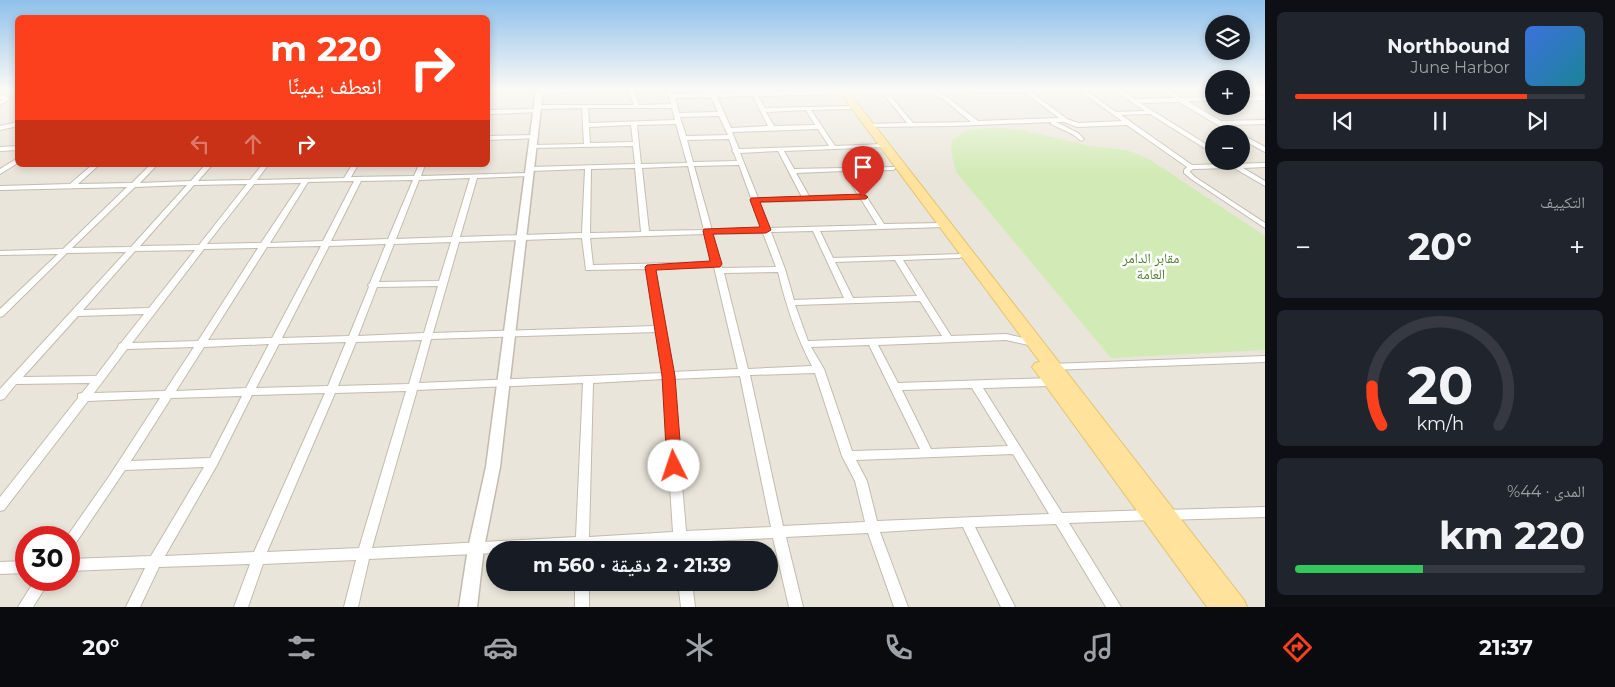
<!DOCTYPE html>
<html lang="ar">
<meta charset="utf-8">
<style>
:root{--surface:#171b24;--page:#20242c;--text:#f1f3f6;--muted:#9ea1a6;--line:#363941;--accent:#fc3f1d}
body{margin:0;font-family:Montserrat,"Noto Naskh Arabic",sans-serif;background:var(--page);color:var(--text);direction:rtl;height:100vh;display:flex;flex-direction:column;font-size:19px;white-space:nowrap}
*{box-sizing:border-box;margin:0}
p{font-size:16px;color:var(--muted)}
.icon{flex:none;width:28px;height:28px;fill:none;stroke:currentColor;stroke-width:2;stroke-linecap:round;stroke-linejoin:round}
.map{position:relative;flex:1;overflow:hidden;direction:ltr}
.details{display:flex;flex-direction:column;gap:12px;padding:12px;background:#0d0f14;width:350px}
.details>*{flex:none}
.top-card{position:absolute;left:15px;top:15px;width:475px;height:152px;border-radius:8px;box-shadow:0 2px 8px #0003;direction:rtl;background:#fc3f1d;color:#fff;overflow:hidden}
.controls{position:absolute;left:1205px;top:15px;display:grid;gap:10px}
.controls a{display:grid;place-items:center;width:45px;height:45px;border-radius:50%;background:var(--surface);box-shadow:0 2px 8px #0003;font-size:25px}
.speed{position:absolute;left:15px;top:526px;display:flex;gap:10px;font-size:25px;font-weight:700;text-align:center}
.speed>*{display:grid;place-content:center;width:65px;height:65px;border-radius:50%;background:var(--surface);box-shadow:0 2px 8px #0003;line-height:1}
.speed .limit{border:8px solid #d22;background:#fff;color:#111}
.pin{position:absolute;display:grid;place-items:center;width:42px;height:42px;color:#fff;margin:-51px -21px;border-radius:50% 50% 50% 0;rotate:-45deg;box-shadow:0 0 5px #0007}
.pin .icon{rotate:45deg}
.me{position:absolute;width:55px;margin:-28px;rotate:356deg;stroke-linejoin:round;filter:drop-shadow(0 0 4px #0008)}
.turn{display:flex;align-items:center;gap:18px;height:105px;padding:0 25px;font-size:22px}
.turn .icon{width:65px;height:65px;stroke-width:2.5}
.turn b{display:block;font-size:35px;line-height:42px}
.lanes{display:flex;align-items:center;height:48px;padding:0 25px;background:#0003;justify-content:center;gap:25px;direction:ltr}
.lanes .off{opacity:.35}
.big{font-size:38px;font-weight:700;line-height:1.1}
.details .tile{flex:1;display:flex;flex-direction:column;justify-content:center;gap:8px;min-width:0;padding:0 18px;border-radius:8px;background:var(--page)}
.details .dial{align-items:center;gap:0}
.dial svg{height:130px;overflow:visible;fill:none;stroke:var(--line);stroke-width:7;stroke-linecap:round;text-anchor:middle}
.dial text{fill:var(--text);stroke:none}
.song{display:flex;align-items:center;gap:15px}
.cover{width:60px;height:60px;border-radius:8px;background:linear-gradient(135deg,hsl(220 70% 55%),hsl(190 70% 35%))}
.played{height:5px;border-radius:2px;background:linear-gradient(90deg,var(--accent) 80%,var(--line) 80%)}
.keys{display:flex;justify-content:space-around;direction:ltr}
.heat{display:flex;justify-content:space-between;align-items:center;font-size:28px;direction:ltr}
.charge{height:8px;border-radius:4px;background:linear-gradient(90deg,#34c759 44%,var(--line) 0)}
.trip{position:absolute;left:486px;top:541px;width:292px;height:50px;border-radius:25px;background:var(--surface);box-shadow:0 2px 8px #0003;font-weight:700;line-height:50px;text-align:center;direction:rtl}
.menu{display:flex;height:80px;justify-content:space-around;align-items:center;background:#090b0e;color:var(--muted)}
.menu .icon{width:35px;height:35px}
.menu .current{color:var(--accent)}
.menu b{font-size:22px;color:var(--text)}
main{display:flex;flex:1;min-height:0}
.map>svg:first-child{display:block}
</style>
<main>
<section class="details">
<div class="tile">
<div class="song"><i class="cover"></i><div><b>Northbound</b><p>June Harbor</p></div></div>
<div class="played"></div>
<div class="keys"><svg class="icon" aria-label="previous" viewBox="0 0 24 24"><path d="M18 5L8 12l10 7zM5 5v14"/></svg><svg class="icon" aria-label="pause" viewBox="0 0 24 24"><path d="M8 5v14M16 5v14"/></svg><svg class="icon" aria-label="next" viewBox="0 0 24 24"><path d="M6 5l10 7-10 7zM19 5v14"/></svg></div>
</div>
<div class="tile"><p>التكييف</p>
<div class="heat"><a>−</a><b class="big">20°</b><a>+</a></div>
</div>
<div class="tile dial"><svg viewBox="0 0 100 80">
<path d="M14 69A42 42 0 1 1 86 69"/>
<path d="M14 69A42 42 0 0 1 8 45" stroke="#fc3f1d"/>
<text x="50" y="56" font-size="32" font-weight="700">20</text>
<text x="50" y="72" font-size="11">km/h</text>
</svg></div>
<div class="tile"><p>المدى · 44%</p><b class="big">220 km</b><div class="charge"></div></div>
</section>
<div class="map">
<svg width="1265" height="607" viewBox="0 0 1265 607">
<rect width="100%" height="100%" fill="#f6f3ec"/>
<path fill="#eae5da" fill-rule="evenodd" d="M0,90H17L18,165H488V90H1214V106H1241V90H1265V607H0ZM1214,134H1241V161H1214ZM26,538H69V580H26ZM495,550H770V582H495Z"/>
<path fill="#d2eab5" d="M991,128L1017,129L1090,146L1127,150L1149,159L1265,236V350L1111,358L956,172L951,151L952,140L967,130Z"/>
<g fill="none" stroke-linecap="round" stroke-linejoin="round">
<g stroke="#c2bbae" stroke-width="2">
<path id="minor" d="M558,90H598L540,95L537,93L540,91Z
M628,90H634L639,105L671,104L667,90H673L674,94L710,93L709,90H714L715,93L751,92V90H755L756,92L834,90H1029L1067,119L1078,123L1122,121L1079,90H1085L1116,112L1145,111L1114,90H1120L1135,99L1174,98L1162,90H1169L1182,98L1214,97V101H1187L1221,121L1265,120V124L1226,125L1241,134H1233L1179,102L1140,103L1214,149V154L1150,114L1121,115L1192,165L1265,163V167L1243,168L1265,181V186L1234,168L1193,169L1190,171V172L1195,177L1265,223V228L1191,179L1184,173V170L1187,167L1127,125L1077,127L1064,122H1056L1078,133L1084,139L1081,141L1074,135L1051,124V122L954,126L868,127L866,126V124L907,123L885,96L888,94H837L758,96L765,108L851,106L852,107L849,109L811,110L835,146L883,144L885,145V147L784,151L794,169L895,167V169L893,170L850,171L884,224L943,223L947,225L943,227L820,231L833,258L962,254L963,256L959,258L903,260L951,336L1006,334L1036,341L1038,343L1033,346L1006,340L878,345L898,383L1051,378L1055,380L1056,382L1055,384L1051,386L983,388L1062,513L1152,510L1156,511L1158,515L1156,519L1152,520L1069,523L1121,607H1106L1056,524L975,527L1015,607H1001L963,527L880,532L908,607H894L868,533L786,537L803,607H789L773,538L687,542V550H675L674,543L588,548V550H576V548L495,550V553L369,559L358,607H344L356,560L263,564L248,607H234L250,564L159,567L140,607H126L145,568L69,571V559L151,556L204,467L125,470L73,547L69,548V538H66L110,475L160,398L88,401L4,510L0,511V497L78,398V394L82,393L90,383L16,384L4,399L0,400V389L126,252L67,253L3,316L0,317V309L58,254L0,255V251L63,249L127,187L0,190V186L70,184L92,165H99L78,184L132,183L150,165H157L140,183L191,181L205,165H212L198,181L250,180L262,165H268L257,180L344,178L352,165H358L351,177L414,176L419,165H425L421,176L530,173L533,175L532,176L477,178L460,237L582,233L585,169L531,171L528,169L531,167L635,164L633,146L531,148V146L533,145L584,144L582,108L538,109L535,107L538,105H634ZM1024,92L1059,118L978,121L946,96L938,94ZM889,94H936L935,96L942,98L971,122L913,123ZM753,96L768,126L731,128L717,97ZM711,97L718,112L679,113L675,98ZM588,108H672L675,120L589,123ZM806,110L815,125L774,126L766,112ZM719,116L728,135L686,136L680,117ZM676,124L687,163L641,164L637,125ZM631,125L633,142L590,143L589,127ZM818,129L829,146L739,149L732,132ZM729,139L733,150L732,151L734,153L737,161L693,162L687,140ZM778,151L802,197L758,198L740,153ZM739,165L762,228L712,230L694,166ZM688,166L704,230L649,231L642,168ZM635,168L641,232L590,233L591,169ZM844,171L858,195L809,196L796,173ZM470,178L452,237L396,239L419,180ZM413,180L388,239L331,241L361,181ZM354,181L323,241L270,243L308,182ZM301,183L261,243L207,244L254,184ZM247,184L199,245L140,246L194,185ZM187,185L131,247L72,248L135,187ZM861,199L877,225L769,228L759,202ZM813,231L844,298L794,300L785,269L771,232ZM763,233L776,267L722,268L713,234ZM705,234L712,262L593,265L590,238ZM582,238L586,270L647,269L656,326L433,333L459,242ZM451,242L439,281L379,282L394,244ZM386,244L370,283L368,285L369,287L349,336L282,338L329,246ZM321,246L272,338L208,340L267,247ZM258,248L198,341L132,343L204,249ZM195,250L149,308L83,310L135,251ZM895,260L917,296L853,298L835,262ZM714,267L738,369L672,372L655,268ZM778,272C786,305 796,336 812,366L748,369L724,273ZM438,286L424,333L358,336L377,287ZM920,301L942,336L808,341L795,305ZM144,314L121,343L119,344L118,347L96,376L23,377L78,316ZM657,332L663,373L419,383L431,339ZM422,340L409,384L338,386L356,342ZM346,342L328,386L256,388L279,344ZM269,344L246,388L176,391L204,347ZM869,345L920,449L852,451L824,369L811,347ZM194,347L165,391L94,393L127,349ZM815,373L842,456L855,481L865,522L783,526L750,375ZM740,376L771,527L686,531L673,379ZM663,379L673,532L589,537L593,383ZM583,383L576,537L372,548L417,390ZM972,388L1008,446L931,449L902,390ZM406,391L359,548L267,552L335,393ZM325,393L254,552L165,556L217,465L252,395ZM242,396L210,458L131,461L171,398ZM1013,454L1049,514L877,521L867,481L856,460Z
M1204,90H1210L1214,92V97Z
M0,95L11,98L0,105V101L3,99H0Z
M1265,96V100L1241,101V97Z
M538,109L540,110V112L488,114V110Z
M18,122V126L0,130V126Z
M1241,134L1265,147V152L1241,139Z
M535,135L538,137L537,138L488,140V136Z
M18,146V150L0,151V147Z
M18,158V163L0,174V169Z
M1265,356V362L1051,370L1048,369L1046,367L1048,365L1051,364Z
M1265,507V517L1165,520L1161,519L1159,515L1161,511L1165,510Z
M26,561V573L0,574V562Z
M35,580H50L33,607H18Z
M575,582H589V607H575Z
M678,582H692L695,607H681Z"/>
</g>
<g stroke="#c2bbae" stroke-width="3">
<path id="tertiary" d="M536,90H543L500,467L484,548L477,607H459L468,548L486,467Z
M1256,90H1265V95L1257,91Z"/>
</g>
<g stroke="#e6c16a" stroke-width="2">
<path id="primary" d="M838,90H847L1244,600L1247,607H1207L1035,371L1032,367L1035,363L1040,362Z"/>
</g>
<use href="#minor" fill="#fff" fill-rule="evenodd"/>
<use href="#tertiary" fill="#fff" fill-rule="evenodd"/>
<use href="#primary" fill="#ffe39c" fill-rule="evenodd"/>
</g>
<linearGradient id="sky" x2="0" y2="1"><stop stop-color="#8fc1ec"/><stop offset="0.51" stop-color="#fbfaf6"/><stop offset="1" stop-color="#fbfaf6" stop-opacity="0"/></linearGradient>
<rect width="1265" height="175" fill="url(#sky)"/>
<path fill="#fc3f1d" stroke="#a42913" d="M863,194L868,197L866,199L760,202L771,230L766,233L713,234L722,264L720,267L656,270L675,376L682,466L679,470H669L667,466L662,376L645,267L647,265L710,261L703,231L704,229L760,227L750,200L751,198Z"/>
<g text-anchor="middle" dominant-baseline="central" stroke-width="5" stroke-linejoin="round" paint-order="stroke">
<g font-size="14" fill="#4a7f2a" stroke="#fff">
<text x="1151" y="258">مقابر الدامر<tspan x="1151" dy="16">العامة</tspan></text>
</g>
</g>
</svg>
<div class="controls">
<a><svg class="icon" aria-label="layers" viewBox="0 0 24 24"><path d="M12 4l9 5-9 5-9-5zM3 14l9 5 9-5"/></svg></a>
<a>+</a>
<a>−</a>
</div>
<div class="speed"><div class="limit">30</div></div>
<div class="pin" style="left:863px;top:197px;background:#d93025"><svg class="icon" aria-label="arrive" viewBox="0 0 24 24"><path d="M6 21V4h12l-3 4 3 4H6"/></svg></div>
<svg class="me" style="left:674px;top:466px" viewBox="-20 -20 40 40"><circle r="19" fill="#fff"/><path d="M0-13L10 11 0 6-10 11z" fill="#fc3f1d"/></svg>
<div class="trip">21:39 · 2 دقيقة · 560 m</div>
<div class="top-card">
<div class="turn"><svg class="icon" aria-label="right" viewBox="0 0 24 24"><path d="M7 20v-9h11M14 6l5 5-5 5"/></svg><div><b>220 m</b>انعطف يمينًا</div></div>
<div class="lanes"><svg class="icon off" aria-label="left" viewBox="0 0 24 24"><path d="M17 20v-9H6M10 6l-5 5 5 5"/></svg><svg class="icon off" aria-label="ahead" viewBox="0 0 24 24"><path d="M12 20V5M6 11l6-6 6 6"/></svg><svg class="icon" aria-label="right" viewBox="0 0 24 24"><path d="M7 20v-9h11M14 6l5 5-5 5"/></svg></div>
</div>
</div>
</main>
<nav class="menu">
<b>21:37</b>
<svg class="icon current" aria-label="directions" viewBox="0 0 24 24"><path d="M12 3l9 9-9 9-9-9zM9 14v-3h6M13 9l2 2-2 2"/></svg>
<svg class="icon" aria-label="music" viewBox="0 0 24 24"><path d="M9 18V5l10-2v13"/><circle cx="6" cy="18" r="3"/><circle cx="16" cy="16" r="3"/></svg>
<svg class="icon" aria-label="phone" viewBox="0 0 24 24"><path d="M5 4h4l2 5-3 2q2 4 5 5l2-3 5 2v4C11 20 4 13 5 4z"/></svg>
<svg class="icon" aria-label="climate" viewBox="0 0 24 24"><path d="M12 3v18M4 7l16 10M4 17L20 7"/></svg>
<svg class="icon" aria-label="car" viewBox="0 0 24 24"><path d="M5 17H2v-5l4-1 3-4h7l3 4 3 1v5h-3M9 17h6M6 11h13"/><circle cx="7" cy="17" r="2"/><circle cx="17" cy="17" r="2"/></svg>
<svg class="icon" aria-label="filters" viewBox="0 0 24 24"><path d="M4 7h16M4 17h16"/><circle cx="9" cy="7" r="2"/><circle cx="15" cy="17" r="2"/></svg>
<b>20°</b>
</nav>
